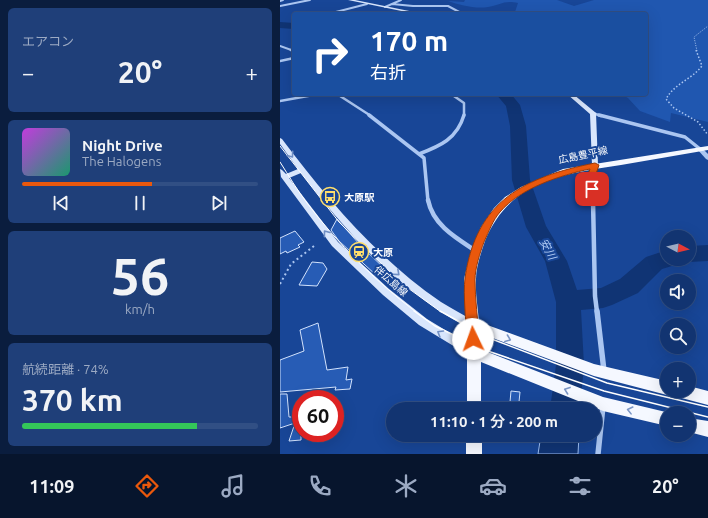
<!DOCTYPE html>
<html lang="ja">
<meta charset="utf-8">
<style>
:root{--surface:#123471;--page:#1f3f79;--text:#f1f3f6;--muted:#9caac3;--line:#314f84;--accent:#ea580c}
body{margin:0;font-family:Ubuntu,"Noto Sans JP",sans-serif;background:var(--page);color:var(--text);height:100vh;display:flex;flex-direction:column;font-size:15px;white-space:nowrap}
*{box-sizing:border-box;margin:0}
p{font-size:13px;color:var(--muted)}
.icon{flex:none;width:22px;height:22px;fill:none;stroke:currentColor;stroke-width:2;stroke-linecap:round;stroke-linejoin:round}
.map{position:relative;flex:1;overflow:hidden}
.details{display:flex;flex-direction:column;gap:8px;padding:8px;background:#0a1d3e;width:280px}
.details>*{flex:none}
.banner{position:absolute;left:12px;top:12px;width:356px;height:84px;border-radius:4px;box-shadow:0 4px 16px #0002,0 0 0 1px var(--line);background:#1a4fa0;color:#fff;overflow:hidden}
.needle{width:26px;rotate:97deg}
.controls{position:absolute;left:380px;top:230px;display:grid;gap:8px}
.controls a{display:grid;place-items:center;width:36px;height:36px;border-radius:50%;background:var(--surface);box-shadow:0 4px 16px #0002,0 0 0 1px var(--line);font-size:20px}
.speed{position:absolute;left:12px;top:390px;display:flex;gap:8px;font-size:20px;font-weight:700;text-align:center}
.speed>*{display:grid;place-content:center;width:52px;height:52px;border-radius:50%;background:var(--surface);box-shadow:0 4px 16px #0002,0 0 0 1px var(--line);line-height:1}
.speed .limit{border:6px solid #d22;background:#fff;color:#111}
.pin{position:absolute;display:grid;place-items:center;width:34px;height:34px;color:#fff;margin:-17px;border-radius:8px;box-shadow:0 2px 6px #0006}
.me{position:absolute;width:44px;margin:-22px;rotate:357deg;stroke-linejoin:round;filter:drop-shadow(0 0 3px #0008)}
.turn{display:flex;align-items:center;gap:14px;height:84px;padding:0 12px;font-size:18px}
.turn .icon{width:52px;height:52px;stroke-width:2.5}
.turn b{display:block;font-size:28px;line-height:34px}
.big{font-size:30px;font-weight:600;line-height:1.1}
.details .widget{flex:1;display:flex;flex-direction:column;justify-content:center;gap:6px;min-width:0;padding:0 14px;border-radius:6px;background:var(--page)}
.details .dial{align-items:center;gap:0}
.dial b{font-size:52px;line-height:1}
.song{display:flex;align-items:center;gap:12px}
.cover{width:48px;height:48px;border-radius:6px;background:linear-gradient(135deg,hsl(290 70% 55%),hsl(160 70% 35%))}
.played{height:4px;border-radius:2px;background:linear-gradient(90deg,var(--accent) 55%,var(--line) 55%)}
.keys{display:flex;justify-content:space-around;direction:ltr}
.heat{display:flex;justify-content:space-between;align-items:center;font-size:22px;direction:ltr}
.charge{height:6px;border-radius:3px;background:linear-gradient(90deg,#34c759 74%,var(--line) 0)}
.trip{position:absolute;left:106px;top:402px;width:216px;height:40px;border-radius:20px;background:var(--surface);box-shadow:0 4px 16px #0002,0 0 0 1px var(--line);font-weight:600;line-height:40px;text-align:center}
.tabs{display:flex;height:64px;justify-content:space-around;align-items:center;background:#07152d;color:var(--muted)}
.tabs .icon{width:28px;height:28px}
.tabs .active{color:var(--accent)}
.tabs b{font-size:18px;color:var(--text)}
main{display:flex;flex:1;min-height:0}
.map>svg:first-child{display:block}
</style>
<main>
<section class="details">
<div class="widget"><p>エアコン</p>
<div class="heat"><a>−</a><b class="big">20°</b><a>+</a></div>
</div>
<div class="widget">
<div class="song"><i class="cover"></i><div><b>Night Drive</b><p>The Halogens</p></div></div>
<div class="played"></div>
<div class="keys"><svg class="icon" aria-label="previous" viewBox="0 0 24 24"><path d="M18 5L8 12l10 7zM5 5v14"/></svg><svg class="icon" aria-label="pause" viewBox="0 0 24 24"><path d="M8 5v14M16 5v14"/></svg><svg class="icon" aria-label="next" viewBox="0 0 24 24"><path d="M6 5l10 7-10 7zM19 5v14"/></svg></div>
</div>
<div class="widget dial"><b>56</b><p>km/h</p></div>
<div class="widget"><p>航続距離 · 74%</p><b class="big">370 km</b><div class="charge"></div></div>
</section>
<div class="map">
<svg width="428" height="454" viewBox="0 0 428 454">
<rect width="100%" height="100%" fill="#184697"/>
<path fill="#2057b0" d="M185,0H277L294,6L314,0H428V122L391,113L390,122L360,111L348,98L341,94H366V14H229L235,12L238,3C223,0 221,5 208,7C195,9 180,5 168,1L184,2Z"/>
<path fill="#103474" stroke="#9ebff3" d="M261,435H299L298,454H258Z"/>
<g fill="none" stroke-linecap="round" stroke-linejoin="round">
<path fill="#103474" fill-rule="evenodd" d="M0,22L14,23V29L0,28Z
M216,94H231L240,105L246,126L250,180L266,226L287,261L297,290L321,288L340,279L366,257L387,250V259H398L395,265L382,269L358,293L332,305L323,308L301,310L304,365L300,409H270L276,365V302L265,261L246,227L232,180L230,126L226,106Z
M428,245V261L409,262L401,259H409V246Z"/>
</g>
<path fill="#275cb5" stroke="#d2e2fc" d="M57,219L81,246L106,270L97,276L59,241L51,230Z
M15,231L24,242L18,245L20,247L7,253L6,251L0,254V238Z
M32,262L43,263L47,269L37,286L19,285Z
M38,323L47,370L68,367L66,380L72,379L70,389L55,390L56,387L0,392V360L24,351L20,330Z
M231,391L240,392L239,402H230Z
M0,394H7L9,417H17L19,411H21V440L9,441L15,423L0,428Z"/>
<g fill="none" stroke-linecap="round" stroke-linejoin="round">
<path stroke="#abc6f1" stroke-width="1" stroke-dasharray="1 1.5" stroke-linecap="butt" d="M417,51L414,37L428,26"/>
<path stroke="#abc6f1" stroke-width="1.5" stroke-dasharray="1.5 2" stroke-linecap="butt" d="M416,50L422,66C411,80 395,83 386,99L394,108L418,122L428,135"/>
<path stroke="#abc6f1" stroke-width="2" stroke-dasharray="2 3" stroke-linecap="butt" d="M0,284L11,264L34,246"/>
<path stroke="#abc6f1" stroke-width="2" d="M0,1L3,0
M112,4L133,6H168L183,14
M0,6L30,0
M105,7L121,0
M48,14L87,4
M0,46L14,51"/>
<path stroke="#abc6f1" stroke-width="2.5" d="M11,50L14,51
M0,61L14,58
M57,94L91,116
M171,94L184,103V116
M0,101L39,94
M313,113L321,116"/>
<path stroke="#abc6f1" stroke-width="3.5" d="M89,115L144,158L148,201
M319,115L405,137L420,149
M139,154C160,146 177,139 184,115
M313,201L312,174L315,165"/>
<path stroke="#abc6f1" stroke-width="4.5" d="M148,200C153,225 176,238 196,251
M313,200L315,296L317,312"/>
<path stroke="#abc6f1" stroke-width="5.5" d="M317,311L324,371
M318,454L323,406"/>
<path fill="#abc6f1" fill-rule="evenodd" d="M420,147L422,148L428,154V160L426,159L417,149Z"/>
<path fill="#d9e6fc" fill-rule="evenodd" d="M68,0H75L144,14H136Z
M287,94H293L316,113L318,165L317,166H313L312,165L310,114Z
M0,138L2,139C48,200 98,259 161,302C172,309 184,315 196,322L197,325L196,328L192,329L188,328C177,321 165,315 154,307C102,271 59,223 21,173L9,178L58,242L109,289L147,319L198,350L199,353L198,356L194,358L190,356L139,325L103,295L52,246L1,177L0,169L2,170L6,174L18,169L0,144Z"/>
<path fill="#f5f8ff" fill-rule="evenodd" d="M428,146V150C399,155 370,160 341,165C283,174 230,180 205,241C201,253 196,267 196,279C195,293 198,308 199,322L314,364L387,381V391H409V386L428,391V405L394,396L392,392L387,395L314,376L199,333L200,349L323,397L390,413H387V426L323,411L201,362V409H187V353L184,279L191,251L201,227L214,208L225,197L241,187L283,169Z
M409,418L428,421V437L409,432Z
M186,435H202V454H186Z"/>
<path stroke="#fff" stroke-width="1" d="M0,146L59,222L121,283L161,312
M0,162C9,176 17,190 27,203C58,244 95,281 136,312"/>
<path stroke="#fff" stroke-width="1.5" d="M134,311L155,326L205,350L324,391L428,417
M160,311L209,338L327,383L428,407"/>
</g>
<defs><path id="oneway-chevron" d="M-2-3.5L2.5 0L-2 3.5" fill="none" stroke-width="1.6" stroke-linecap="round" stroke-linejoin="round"/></defs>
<g stroke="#6f8ec4">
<use href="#oneway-chevron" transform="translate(11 155) rotate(54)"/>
<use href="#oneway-chevron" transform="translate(46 233) rotate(-127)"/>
<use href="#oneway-chevron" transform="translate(117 273) rotate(42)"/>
<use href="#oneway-chevron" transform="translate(160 333) rotate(-149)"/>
</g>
<g stroke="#7b96c6">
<use href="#oneway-chevron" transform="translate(228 339) rotate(21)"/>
<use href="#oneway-chevron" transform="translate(287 390) rotate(-160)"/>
<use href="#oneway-chevron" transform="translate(350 410) rotate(-166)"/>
</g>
<path fill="#ea580c" stroke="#983908" d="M315,163L319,165L316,174L315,191L312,192L308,189V174L310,169C281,175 240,188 220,212C213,220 209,231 204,242C200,253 195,268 195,280C195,300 198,319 199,339L197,342L193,344L189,342L187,339C186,321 183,295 185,278C196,200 245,177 315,163Z"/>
<defs>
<g id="bus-ring" transform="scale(1)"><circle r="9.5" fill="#184697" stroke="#ffdf6b" stroke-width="1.5"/><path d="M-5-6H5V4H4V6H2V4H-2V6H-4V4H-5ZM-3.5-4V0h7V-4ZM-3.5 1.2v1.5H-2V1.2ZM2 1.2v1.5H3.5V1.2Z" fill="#ffdf6b"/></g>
<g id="station-ring" transform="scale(1)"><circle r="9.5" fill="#184697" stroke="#ffdf6b" stroke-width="1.5"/><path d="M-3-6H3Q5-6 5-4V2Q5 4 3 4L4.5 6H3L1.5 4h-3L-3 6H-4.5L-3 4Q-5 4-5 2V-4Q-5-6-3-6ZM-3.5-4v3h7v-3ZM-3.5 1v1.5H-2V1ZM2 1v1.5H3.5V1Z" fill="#ffdf6b"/></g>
</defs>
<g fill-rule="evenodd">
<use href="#bus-ring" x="50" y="197"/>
<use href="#station-ring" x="79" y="252"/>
</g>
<g text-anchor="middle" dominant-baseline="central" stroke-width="4" stroke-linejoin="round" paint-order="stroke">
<g font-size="10" fill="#fff" stroke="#184697">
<text transform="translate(303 155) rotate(-12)">広島豊平線</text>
<text transform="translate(111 281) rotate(41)">伴広島線</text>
</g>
<g font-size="10" font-weight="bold" fill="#fff" stroke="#184697" text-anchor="start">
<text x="64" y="197">大原駅</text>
<text x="93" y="252">大原</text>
</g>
<g font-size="11" font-style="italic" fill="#b7d0f8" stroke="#184697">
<text transform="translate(268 249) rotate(61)">安川</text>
</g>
</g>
</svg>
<div class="controls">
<a><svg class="needle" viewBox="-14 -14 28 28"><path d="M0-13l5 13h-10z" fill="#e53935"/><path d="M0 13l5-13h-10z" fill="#9caac3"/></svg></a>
<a><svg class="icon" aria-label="sound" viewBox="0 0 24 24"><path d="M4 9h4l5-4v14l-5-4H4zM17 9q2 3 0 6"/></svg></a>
<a><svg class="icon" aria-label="search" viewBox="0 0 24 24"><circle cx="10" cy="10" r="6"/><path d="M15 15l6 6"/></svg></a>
<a>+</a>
<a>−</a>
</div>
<div class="speed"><div class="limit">60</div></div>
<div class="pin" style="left:312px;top:189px;background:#d93025"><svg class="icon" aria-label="arrive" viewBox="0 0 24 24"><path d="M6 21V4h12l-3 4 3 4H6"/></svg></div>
<svg class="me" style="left:193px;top:339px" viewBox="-20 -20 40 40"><circle r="19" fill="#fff"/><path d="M0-13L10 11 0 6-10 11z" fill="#ea580c"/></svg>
<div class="trip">11:10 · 1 分 · 200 m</div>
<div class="banner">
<div class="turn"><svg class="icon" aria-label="right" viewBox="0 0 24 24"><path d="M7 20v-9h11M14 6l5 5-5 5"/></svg><div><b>170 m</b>右折</div></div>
</div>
</div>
</main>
<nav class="tabs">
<b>11:09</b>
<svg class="icon active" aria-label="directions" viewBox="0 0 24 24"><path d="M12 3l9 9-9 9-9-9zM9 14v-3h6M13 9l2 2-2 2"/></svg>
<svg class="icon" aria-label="music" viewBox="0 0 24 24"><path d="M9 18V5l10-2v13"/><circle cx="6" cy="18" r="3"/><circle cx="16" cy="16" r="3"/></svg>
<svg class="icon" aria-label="phone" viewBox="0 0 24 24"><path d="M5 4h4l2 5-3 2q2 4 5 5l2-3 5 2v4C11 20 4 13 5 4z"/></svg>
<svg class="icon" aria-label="climate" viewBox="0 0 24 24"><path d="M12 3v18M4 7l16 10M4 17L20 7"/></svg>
<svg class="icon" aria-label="car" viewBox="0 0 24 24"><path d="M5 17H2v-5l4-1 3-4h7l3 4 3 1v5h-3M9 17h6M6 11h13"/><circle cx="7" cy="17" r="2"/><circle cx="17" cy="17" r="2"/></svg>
<svg class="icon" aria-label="filters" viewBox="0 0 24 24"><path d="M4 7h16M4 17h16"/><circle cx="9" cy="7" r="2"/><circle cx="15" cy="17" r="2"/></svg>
<b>20°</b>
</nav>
